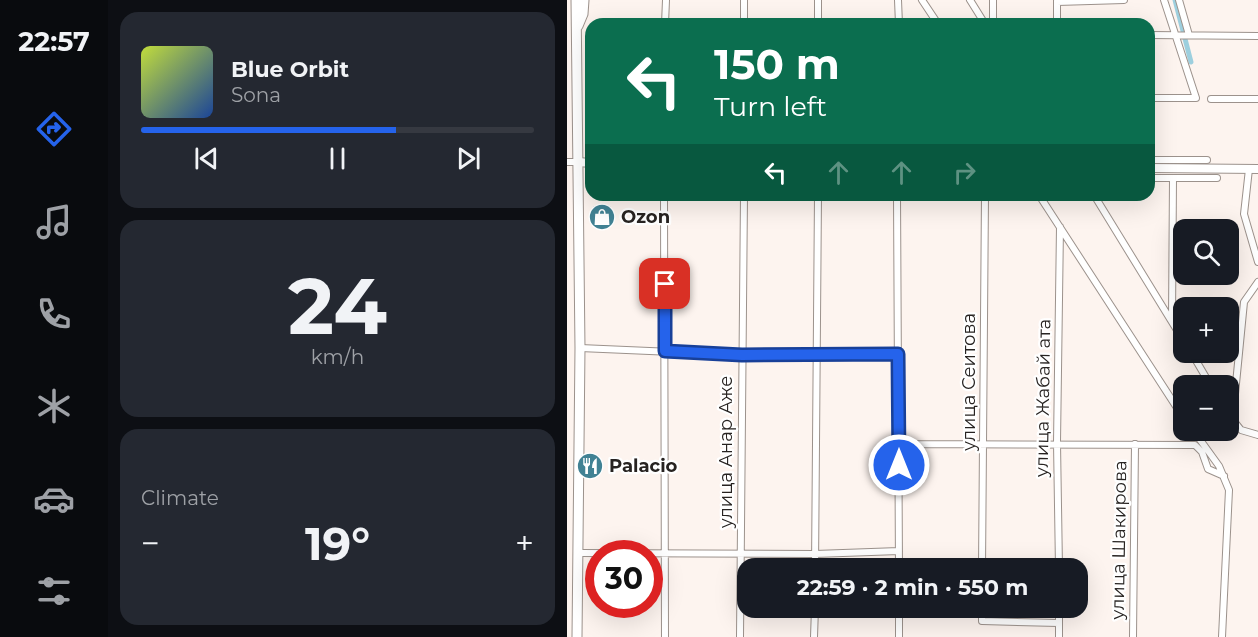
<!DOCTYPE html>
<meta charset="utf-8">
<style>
:root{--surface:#171b24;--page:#242831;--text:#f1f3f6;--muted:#9ea1a6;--line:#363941;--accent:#2563eb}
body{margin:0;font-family:Montserrat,sans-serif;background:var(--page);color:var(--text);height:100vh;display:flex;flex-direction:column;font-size:22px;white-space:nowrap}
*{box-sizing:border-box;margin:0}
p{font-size:20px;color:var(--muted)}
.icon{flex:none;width:33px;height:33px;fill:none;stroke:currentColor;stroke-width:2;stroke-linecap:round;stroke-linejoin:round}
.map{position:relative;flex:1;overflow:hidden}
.details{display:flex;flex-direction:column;gap:12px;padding:12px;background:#0d0f14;width:459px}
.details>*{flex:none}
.hud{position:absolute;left:18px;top:18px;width:570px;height:183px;border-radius:18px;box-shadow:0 6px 24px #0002;background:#0b6e4f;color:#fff;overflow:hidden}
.tools{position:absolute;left:606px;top:219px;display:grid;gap:12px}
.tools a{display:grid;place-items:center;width:66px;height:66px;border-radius:12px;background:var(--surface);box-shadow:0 6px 24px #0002;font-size:30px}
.speed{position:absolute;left:18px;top:540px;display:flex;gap:12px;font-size:30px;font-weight:700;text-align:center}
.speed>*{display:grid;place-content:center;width:78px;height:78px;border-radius:50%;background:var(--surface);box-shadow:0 6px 24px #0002;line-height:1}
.speed .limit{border:9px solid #d22;background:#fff;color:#111}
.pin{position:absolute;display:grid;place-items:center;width:51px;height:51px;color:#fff;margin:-26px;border-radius:12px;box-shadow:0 3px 9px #0006}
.me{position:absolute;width:66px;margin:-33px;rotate:0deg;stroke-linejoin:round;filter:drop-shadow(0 0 4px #0008)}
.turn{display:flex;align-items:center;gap:21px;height:126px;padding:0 30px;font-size:27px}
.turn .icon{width:78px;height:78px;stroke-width:2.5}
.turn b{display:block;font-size:42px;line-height:51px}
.lanes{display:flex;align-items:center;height:57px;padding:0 30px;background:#0003;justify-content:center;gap:30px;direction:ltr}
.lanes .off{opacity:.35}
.big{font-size:45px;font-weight:700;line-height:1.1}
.details .widget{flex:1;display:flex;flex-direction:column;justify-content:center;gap:9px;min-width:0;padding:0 21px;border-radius:18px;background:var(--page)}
.details .dial{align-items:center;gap:0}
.dial b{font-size:78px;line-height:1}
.song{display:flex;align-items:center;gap:18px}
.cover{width:72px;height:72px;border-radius:9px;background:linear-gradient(135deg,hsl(70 70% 55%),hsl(220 70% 35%))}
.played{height:6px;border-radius:3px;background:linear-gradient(90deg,var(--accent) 65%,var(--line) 65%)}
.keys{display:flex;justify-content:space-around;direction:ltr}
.heat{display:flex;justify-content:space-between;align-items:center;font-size:33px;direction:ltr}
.trip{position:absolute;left:170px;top:558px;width:351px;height:60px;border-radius:18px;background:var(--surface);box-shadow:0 6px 24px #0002;font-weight:700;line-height:60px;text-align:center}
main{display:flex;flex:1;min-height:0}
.dock{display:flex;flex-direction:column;width:108px;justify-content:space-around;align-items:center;background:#090b0e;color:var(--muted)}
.dock .icon{width:42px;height:42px}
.dock .selected{color:var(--accent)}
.dock b{font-size:27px;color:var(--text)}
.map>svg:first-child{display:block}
</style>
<main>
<nav class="dock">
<b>22:57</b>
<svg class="icon selected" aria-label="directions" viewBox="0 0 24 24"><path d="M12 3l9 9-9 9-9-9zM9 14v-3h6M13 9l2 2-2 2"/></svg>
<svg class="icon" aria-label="music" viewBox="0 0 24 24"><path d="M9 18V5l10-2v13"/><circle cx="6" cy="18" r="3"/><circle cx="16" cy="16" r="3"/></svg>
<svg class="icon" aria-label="phone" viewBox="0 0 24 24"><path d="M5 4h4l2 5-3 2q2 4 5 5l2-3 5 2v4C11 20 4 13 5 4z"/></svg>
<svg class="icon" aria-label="climate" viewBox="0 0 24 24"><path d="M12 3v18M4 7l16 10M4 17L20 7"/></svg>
<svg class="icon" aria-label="car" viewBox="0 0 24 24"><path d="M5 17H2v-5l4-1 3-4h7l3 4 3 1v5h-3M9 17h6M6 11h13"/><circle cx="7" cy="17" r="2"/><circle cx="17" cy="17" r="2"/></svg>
<svg class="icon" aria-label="filters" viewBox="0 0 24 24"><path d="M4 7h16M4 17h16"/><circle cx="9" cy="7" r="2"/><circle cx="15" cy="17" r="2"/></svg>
</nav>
<section class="details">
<div class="widget">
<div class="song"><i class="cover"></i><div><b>Blue Orbit</b><p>Sona</p></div></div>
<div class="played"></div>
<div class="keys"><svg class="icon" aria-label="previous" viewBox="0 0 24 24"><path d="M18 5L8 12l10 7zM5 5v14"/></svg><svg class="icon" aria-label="pause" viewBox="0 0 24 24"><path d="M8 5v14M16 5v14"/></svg><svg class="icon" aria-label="next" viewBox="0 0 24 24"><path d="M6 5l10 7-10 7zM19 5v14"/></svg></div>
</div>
<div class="widget dial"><b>24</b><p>km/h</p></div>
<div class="widget"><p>Climate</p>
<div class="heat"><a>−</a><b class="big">19°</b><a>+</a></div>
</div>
</section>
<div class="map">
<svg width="691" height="637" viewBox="0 0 691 637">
<rect width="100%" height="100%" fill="#fdf4ef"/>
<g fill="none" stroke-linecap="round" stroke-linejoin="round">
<path stroke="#9dcfde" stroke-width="5" d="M608,0L624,62"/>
<g stroke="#9c928c" stroke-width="8">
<path id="minor" d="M331,0L332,24
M355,0L371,24
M403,0L418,24
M612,0L622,35
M490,2L557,0
M98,24L99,0
M177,24V0
M251,24V0
M426,24V0
M490,24V1
M582,35L691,36
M582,98H629L597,0
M644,99H691
M582,160H640
M0,162H11
M682,169L677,214L691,262
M582,178H650
M97,195L98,637
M330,195L332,568
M472,195L616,417
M527,195L616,340
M605,320L606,178
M13,348L175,355L331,354
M624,352L644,386
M662,410L667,404L677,302L691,282
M662,415L674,430L691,435
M626,430L652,466L662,490L655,637
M332,444L628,445L635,452L641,469L657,476
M11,553L248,554L332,551
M248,568L251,195
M415,568L418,195
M492,568L490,443L493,227
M415,608V621L492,623
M173,637L177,195
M247,637L248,608
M332,637V608
M492,637V608
M566,637L568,444"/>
</g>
<g stroke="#9c928c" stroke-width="10">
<path id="secondary" d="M11,162L24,163
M582,168L691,169"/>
</g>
<g stroke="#9c928c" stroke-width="11">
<path id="primary" d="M9,0L13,348L10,637
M11,26L16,14L17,0"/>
</g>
<use href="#minor" stroke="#fff" stroke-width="6"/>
<use href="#secondary" stroke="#fff" stroke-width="8"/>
<use href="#primary" stroke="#fff" stroke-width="9"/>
</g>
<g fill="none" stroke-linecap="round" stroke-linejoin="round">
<g stroke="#184099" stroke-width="15">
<path id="route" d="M98,284V351L175,355L331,354L332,465"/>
</g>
<use href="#route" stroke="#2563eb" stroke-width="10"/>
</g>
<defs>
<g id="shop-disc" transform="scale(1.35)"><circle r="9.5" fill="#418294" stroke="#fff"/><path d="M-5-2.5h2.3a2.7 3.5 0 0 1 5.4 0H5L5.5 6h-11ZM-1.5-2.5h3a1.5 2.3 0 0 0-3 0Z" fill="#fff"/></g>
<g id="restaurant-disc" transform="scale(1.35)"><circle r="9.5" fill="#418294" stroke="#fff"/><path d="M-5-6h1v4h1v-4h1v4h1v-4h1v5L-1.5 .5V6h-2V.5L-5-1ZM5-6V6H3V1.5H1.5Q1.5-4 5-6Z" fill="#fff"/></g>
</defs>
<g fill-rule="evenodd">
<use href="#shop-disc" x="35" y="217"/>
<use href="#restaurant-disc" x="23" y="466"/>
</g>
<g text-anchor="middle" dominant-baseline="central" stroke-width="4.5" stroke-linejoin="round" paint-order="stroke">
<g font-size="18" font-weight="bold" fill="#272321" stroke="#fff" text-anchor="start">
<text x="54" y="217">Ozon</text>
<text x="42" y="466">Palacio</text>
</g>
<g font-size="18" fill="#272321" stroke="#fff">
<text transform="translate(402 382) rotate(-90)">улица Сеитова</text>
<text transform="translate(476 398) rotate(-89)">улица Жабай ата</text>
<text transform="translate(159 452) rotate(-90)">улица Анар Аже</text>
<text transform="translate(552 540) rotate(-89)">улица Шакирова</text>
</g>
</g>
</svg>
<div class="tools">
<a><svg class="icon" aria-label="search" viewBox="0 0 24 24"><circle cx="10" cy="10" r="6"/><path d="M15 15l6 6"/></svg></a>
<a>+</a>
<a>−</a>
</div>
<div class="speed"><div class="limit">30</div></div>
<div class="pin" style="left:98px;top:284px;background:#d93025"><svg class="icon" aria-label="arrive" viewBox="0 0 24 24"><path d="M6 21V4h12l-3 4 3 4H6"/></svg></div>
<svg class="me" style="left:332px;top:465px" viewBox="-20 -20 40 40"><circle r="17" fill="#2563eb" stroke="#fff" stroke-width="3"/><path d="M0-11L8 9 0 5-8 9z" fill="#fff"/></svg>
<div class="trip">22:59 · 2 min · 550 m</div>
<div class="hud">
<div class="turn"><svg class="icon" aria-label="left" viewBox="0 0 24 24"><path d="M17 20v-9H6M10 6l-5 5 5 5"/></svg><div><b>150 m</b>Turn left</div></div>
<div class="lanes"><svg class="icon" aria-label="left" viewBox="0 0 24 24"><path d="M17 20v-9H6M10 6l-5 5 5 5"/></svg><svg class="icon off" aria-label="ahead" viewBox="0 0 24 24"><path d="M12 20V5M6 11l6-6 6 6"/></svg><svg class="icon off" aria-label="ahead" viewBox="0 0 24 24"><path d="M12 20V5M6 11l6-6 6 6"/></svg><svg class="icon off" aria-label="right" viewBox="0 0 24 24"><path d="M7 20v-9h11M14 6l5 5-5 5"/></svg></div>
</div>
</div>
</main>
